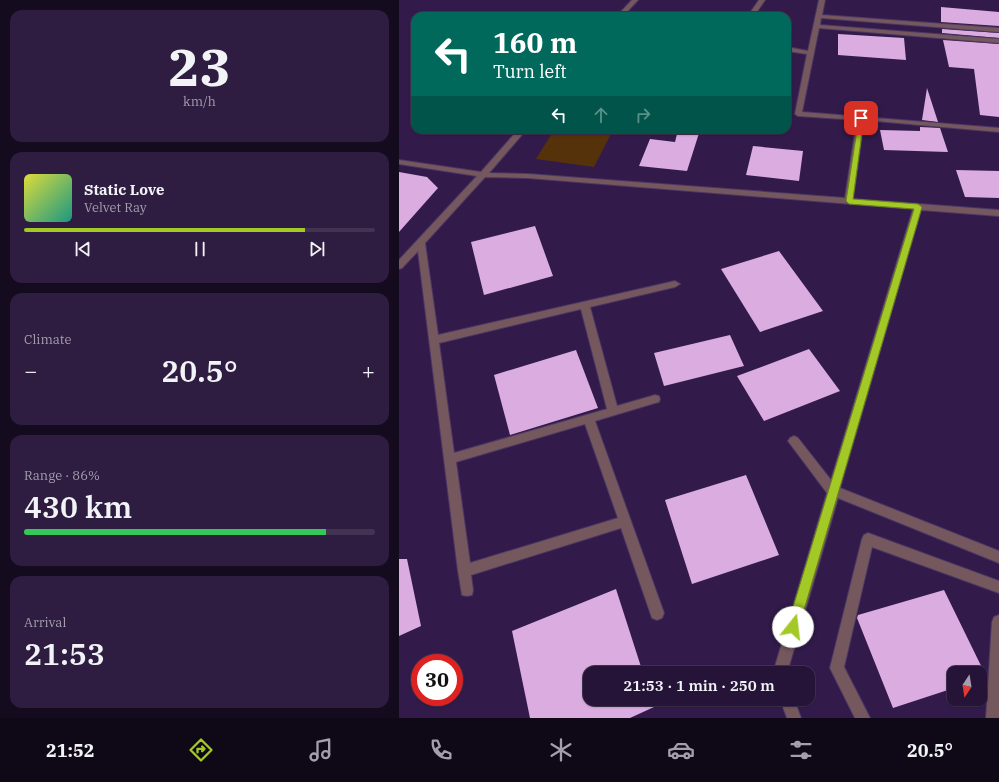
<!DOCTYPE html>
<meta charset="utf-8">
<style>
:root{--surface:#261438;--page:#2e1d40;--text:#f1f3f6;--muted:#a49eae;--line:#423353;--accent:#a3c927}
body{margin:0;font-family:"IBM Plex Serif",serif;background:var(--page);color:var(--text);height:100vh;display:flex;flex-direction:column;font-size:15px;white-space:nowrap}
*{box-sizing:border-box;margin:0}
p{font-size:13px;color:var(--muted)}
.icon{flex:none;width:22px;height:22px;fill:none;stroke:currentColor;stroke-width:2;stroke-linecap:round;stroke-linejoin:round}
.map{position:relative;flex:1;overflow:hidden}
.sheet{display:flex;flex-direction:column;gap:10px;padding:10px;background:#150b1f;width:399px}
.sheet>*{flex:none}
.banner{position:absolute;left:12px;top:12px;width:380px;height:122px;border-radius:12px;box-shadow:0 1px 3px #0004,0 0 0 1px var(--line);background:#00695c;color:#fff;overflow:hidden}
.needle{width:26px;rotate:192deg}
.fabs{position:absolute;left:548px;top:666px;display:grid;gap:8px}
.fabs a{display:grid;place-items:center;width:40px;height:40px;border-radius:8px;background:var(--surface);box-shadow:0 1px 3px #0004,0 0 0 1px var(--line);font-size:20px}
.speed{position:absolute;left:12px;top:654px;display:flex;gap:8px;font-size:20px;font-weight:700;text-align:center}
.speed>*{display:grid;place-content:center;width:52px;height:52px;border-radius:50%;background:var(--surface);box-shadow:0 1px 3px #0004,0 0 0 1px var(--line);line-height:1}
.speed .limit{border:6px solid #d22;background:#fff;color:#111}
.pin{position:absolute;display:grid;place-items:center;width:34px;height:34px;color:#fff;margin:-17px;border-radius:8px;box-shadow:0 2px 6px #0006}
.me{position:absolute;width:44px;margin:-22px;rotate:16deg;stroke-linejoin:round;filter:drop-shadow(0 0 3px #0008)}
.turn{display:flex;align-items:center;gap:14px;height:84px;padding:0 16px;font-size:18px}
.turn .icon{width:52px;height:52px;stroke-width:2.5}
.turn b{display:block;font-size:28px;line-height:34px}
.lanes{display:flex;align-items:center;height:38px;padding:0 16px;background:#0003;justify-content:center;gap:20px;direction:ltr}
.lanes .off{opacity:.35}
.big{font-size:30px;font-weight:600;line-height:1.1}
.sheet .tile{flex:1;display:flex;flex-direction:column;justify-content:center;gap:6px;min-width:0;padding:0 14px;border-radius:12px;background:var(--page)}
.sheet .dial{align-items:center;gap:0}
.dial b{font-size:52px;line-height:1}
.song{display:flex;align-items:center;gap:12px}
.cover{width:48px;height:48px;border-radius:6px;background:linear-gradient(135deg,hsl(60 70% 55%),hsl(170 70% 35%))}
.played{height:4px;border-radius:2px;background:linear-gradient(90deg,var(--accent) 80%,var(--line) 80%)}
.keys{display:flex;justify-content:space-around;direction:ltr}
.heat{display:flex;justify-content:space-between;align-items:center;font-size:22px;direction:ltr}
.charge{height:6px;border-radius:3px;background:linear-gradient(90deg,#34c759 86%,var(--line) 0)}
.trip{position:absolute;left:184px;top:666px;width:232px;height:40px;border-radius:12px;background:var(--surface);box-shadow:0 1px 3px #0004,0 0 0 1px var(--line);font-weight:600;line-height:40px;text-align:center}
.tab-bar{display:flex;height:64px;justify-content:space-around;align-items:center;background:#0f0816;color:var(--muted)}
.tab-bar .icon{width:28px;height:28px}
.tab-bar .selected{color:var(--accent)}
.tab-bar b{font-size:18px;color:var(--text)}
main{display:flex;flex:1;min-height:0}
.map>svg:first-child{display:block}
</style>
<main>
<section class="sheet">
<div class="tile dial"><b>23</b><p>km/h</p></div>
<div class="tile">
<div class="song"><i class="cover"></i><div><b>Static Love</b><p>Velvet Ray</p></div></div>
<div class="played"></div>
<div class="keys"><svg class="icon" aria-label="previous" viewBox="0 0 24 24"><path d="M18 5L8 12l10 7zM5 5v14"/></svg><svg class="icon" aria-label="pause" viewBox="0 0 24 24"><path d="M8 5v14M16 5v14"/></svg><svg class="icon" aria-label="next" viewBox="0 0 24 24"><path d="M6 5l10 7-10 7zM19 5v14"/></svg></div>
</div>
<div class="tile"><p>Climate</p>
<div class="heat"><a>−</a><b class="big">20.5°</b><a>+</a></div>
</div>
<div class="tile"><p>Range · 86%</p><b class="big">430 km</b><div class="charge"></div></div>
<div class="tile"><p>Arrival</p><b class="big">21:53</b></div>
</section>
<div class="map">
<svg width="600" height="718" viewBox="0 0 600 718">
<rect width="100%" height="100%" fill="#321b4b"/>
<path fill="#56320a" d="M155,130H214L195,167L137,159Z"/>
<path fill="#dbace0" d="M542,7L600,12V26L542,22Z
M543,29L600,33V38L543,33Z
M439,34L505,38L507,60L439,55Z
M544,40L600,44V117L581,115L575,69L550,67Z
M528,88L539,122L523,120Z
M521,127L541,128L549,152L485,150L481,130L521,131Z
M279,130H301L288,171L240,166L251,139L276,142Z
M354,146L404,151L400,181L347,175Z
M557,170L600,171V198L566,197Z
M0,172L28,177L39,188L0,232Z
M136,226L154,276L85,295L72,242Z
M380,251L424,311L361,332L322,269Z
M331,335L345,366L265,386L255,353Z
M410,349L441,391L365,421L338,376Z
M177,350L199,408L111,435L95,375Z
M347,475L380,555L293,584L266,500Z
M0,559H8L22,626L0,636Z
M217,589L244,673H191V699H252L255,707L231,718H131L113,631Z
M545,590L588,678L581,680V673H555V688L494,708L458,618L459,615Z"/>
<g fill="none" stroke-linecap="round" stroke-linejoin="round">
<g stroke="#4c3764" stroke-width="2">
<path id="minor" d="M233,0H239L224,16H218Z
M360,0H366L355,16H349Z
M420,0H426L423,15L600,28V32L422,18L421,25L600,39V43L420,28L403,112L600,128V132L465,120L454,199L600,210V216L522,210L441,488L600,551V563L439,498L388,673H374L428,493L389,441L391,438L395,436L399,438L432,480L514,209L129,178L86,177L26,243L39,335L276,281L281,284L276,287L191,307L218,406L256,395L260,396L261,399L260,402L256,403L196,421L265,613L263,618L258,620L253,618L222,528L72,575L74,590L73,595L68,596L63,595L59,571L19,251L3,268L0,269V260L78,176L0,164V160L82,172L119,130H127L90,173L129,174L446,198L458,120L399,116L396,114L408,54L388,51V47L409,51ZM182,309L208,409L55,453L40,343ZM186,424L219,518L71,563L57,462Z
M469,533L600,581V593L473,547L445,667L471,718H456L431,668L463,539L465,535Z
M600,615V718H587L593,622L595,617Z
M381,699H395L402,718H388Z"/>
</g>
<use href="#minor" fill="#75585e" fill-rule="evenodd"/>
</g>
<path fill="#a3c927" stroke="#6a8319" d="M460,117L465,118L454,199L519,204L523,207L400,627L398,632L394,633L390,632L388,627L515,209L450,204L447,201Z"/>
</svg>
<div class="fabs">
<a><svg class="needle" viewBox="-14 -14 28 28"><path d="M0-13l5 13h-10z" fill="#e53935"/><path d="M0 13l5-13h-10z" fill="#a49eae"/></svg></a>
</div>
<div class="speed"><div class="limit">30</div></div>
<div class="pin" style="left:462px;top:118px;background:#d93025"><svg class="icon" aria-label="arrive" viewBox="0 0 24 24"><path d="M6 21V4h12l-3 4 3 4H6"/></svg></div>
<svg class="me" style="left:394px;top:627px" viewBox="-20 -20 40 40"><circle r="19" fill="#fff"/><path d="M0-13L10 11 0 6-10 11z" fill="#a3c927"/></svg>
<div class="trip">21:53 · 1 min · 250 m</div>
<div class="banner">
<div class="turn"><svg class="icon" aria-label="left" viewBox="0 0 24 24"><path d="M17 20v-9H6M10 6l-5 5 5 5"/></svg><div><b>160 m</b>Turn left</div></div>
<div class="lanes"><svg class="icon" aria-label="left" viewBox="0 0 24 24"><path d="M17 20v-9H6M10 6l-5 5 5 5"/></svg><svg class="icon off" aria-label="ahead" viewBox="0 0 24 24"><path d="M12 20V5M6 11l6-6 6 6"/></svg><svg class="icon off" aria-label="right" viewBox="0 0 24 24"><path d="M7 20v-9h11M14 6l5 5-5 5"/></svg></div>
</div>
</div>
</main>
<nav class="tab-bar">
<b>21:52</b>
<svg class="icon selected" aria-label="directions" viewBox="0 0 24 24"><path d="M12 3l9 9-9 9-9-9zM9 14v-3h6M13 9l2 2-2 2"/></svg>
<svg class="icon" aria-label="music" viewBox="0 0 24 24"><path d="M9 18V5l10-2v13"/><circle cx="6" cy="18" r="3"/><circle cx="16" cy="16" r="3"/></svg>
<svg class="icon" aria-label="phone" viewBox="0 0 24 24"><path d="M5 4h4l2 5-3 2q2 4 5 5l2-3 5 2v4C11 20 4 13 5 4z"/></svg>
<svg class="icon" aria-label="climate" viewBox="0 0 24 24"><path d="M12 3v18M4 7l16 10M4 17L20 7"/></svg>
<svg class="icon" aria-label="car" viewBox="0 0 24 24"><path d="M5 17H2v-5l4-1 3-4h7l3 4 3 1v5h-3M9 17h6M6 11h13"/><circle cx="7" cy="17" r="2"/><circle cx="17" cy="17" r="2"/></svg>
<svg class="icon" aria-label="filters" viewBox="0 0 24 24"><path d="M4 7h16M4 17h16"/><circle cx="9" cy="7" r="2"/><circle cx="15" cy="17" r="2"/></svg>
<b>20.5°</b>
</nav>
